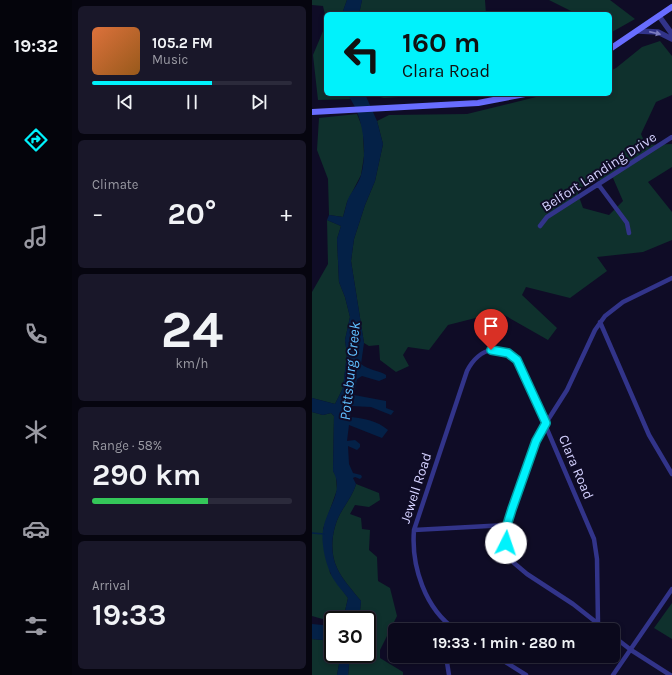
<!DOCTYPE html>
<meta charset="utf-8">
<style>
:root{--surface:#0b091c;--page:#191729;--text:#f1f3f6;--muted:#9a9aa3;--line:#2b2a3b;--accent:#00f2fc}
body{margin:0;font-family:Karla,sans-serif;background:var(--page);color:var(--text);height:100vh;display:flex;flex-direction:column;font-size:15px;white-space:nowrap}
*{box-sizing:border-box;margin:0}
p{font-size:13px;color:var(--muted)}
.icon{flex:none;width:22px;height:22px;fill:none;stroke:currentColor;stroke-width:2;stroke-linecap:round;stroke-linejoin:round}
.map{position:relative;flex:1;overflow:hidden}
.panel{display:flex;flex-direction:column;gap:6px;padding:6px;background:#06050f;width:240px}
.panel>*{flex:none}
.banner{position:absolute;left:12px;top:12px;width:288px;height:84px;border-radius:6px;box-shadow:0 2px 6px #0003,0 0 0 1px var(--line);background:#00f2fc;color:#111;overflow:hidden}
.speed{position:absolute;left:12px;top:611px;display:flex;gap:8px;font-size:20px;font-weight:700;text-align:center}
.speed>*{display:grid;place-content:center;width:52px;height:52px;border-radius:50%;background:var(--surface);box-shadow:0 2px 6px #0003,0 0 0 1px var(--line);line-height:1}
.speed .limit{border:2px solid #111;border-radius:6px;background:#fff;color:#111}
.pin{position:absolute;display:grid;place-items:center;width:34px;height:34px;color:#fff;margin:-41px -17px;border-radius:50% 50% 50% 0;rotate:-45deg;box-shadow:0 0 4px #0007}
.pin .icon{rotate:45deg}
.me{position:absolute;width:44px;margin:-22px;rotate:4deg;stroke-linejoin:round;filter:drop-shadow(0 0 3px #0008)}
.turn{display:flex;align-items:center;gap:14px;height:84px;padding:0 12px;font-size:18px}
.turn .icon{width:52px;height:52px;stroke-width:2.5}
.turn b{display:block;font-size:28px;line-height:34px}
.big{font-size:30px;font-weight:700;line-height:1.1}
.panel .tile{flex:1;display:flex;flex-direction:column;justify-content:center;gap:6px;min-width:0;padding:0 14px;border-radius:6px;background:var(--page)}
.panel .dial{align-items:center;gap:0}
.dial b{font-size:52px;line-height:1}
.song{display:flex;align-items:center;gap:12px}
.cover{width:48px;height:48px;border-radius:6px;background:linear-gradient(135deg,hsl(20 70% 55%),hsl(30 70% 35%))}
.played{height:4px;border-radius:2px;background:linear-gradient(90deg,var(--accent) 60%,var(--line) 60%)}
.keys{display:flex;justify-content:space-around;direction:ltr}
.heat{display:flex;justify-content:space-between;align-items:center;font-size:22px;direction:ltr}
.charge{height:6px;border-radius:3px;background:linear-gradient(90deg,#34c759 58%,var(--line) 0)}
.trip{position:absolute;left:76px;top:623px;width:232px;height:40px;border-radius:6px;background:var(--surface);box-shadow:0 2px 6px #0003,0 0 0 1px var(--line);font-weight:700;line-height:40px;text-align:center}
main{display:flex;flex:1;min-height:0}
.tab-bar{display:flex;flex-direction:column;width:72px;justify-content:space-around;align-items:center;background:#04040b;color:var(--muted)}
.tab-bar .icon{width:28px;height:28px}
.tab-bar .current{color:var(--accent)}
.tab-bar b{font-size:18px;color:var(--text)}
.map>svg:first-child{display:block}
</style>
<main>
<nav class="tab-bar">
<b>19:32</b>
<svg class="icon current" aria-label="directions" viewBox="0 0 24 24"><path d="M12 3l9 9-9 9-9-9zM9 14v-3h6M13 9l2 2-2 2"/></svg>
<svg class="icon" aria-label="music" viewBox="0 0 24 24"><path d="M9 18V5l10-2v13"/><circle cx="6" cy="18" r="3"/><circle cx="16" cy="16" r="3"/></svg>
<svg class="icon" aria-label="phone" viewBox="0 0 24 24"><path d="M5 4h4l2 5-3 2q2 4 5 5l2-3 5 2v4C11 20 4 13 5 4z"/></svg>
<svg class="icon" aria-label="climate" viewBox="0 0 24 24"><path d="M12 3v18M4 7l16 10M4 17L20 7"/></svg>
<svg class="icon" aria-label="car" viewBox="0 0 24 24"><path d="M5 17H2v-5l4-1 3-4h7l3 4 3 1v5h-3M9 17h6M6 11h13"/><circle cx="7" cy="17" r="2"/><circle cx="17" cy="17" r="2"/></svg>
<svg class="icon" aria-label="filters" viewBox="0 0 24 24"><path d="M4 7h16M4 17h16"/><circle cx="9" cy="7" r="2"/><circle cx="15" cy="17" r="2"/></svg>
</nav>
<section class="panel">
<div class="tile">
<div class="song"><i class="cover"></i><div><b>105.2 FM</b><p>Music</p></div></div>
<div class="played"></div>
<div class="keys"><svg class="icon" aria-label="previous" viewBox="0 0 24 24"><path d="M18 5L8 12l10 7zM5 5v14"/></svg><svg class="icon" aria-label="pause" viewBox="0 0 24 24"><path d="M8 5v14M16 5v14"/></svg><svg class="icon" aria-label="next" viewBox="0 0 24 24"><path d="M6 5l10 7-10 7zM19 5v14"/></svg></div>
</div>
<div class="tile"><p>Climate</p>
<div class="heat"><a>−</a><b class="big">20°</b><a>+</a></div>
</div>
<div class="tile dial"><b>24</b><p>km/h</p></div>
<div class="tile"><p>Range · 58%</p><b class="big">290 km</b><div class="charge"></div></div>
<div class="tile"><p>Arrival</p><b class="big">19:33</b></div>
</section>
<div class="map">
<svg width="360" height="675" viewBox="0 0 360 675">
<rect width="100%" height="100%" fill="#0f0c26"/>
<path fill="#0f312d" fill-rule="evenodd" d="M0,0H35L30,14H14V19L11,6L0,5Z
M50,0H173L174,14H47Z
M237,0H298L323,19L300,32L298,31V14H265Z
M14,24V94H35L40,99L6,100L1,55Z
M348,41L360,56V95L344,102L329,134L334,145L360,144V167L336,182L360,212V240L331,252L285,257L295,271L258,298L214,287L210,295L245,328L236,340L187,312L136,325L117,350L96,347L91,355L97,366L84,372L68,360L67,345L57,346L52,343L39,261L42,239L53,205L63,181L71,144L65,121L77,115L155,114L236,94H298V71L304,68L330,47ZM301,178L311,201L297,215L271,208L265,191L277,182Z
M57,94H131L72,98Z
M45,114L51,129L52,156L49,175L35,202L31,217L17,215L16,179L5,150L7,118Z
M15,220L29,226L25,239L27,282L33,297L38,317L33,340L35,354L31,388L23,404L0,398V292L16,264Z
M0,412L11,415L19,413L22,416L21,471L24,476L25,490L11,529L18,573L36,598L31,620H21V622L0,616Z
M44,484L67,493L68,500L57,507L43,505L38,514L49,518L50,529L58,530L57,550L65,557L66,581L78,588L85,616L68,650V658L91,672V675H36L38,654H55V620H47L49,601C41,591 30,579 25,568C17,552 20,529 28,514C34,503 41,495 44,484Z
M360,603V639L342,628Z
M0,639L21,641V654H29L25,675H0Z"/>
<path fill="#042147" d="M35,0H50L47,14H30Z
M35,94H53L65,121L71,144L63,181L53,205L42,239L39,261L52,343L49,364C56,370 66,370 74,375V378L67,381L50,376L45,379L42,395L74,401V408L82,411L79,415L59,407L39,406L38,417C51,418 66,421 76,430L70,438L37,425L35,441L43,440L48,444V447L45,450L36,446L37,464L41,473L49,475L50,477L48,479L43,477L41,478L44,484C41,495 34,503 28,514C20,529 17,552 25,568C30,579 41,591 49,601L47,620H31L36,598C30,590 21,581 18,572C13,561 9,542 11,530C14,509 33,492 21,471L22,416L19,413L11,415L0,412V398L23,404L31,388L35,354L33,340L38,317L33,297L27,282L25,239L29,226L15,220L17,215L31,217C33,211 34,205 36,199C40,191 47,183 49,175C56,150 51,114 35,94Z
M0,624L21,626V641L0,639Z
M29,654H38L36,675H25Z"/>
<g fill="none" stroke-linecap="round" stroke-linejoin="round">
<path stroke="#042147" stroke-width="1.5" d="M0,533L12,534"/>
<path stroke="#32348a" stroke-width="4.5" d="M286,184L315,223L317,233
M228,226L235,217L360,137
M288,322L337,435L360,474
M102,530L195,525
M132,630L133,622
M144,630C113,609 99,566 102,530L155,371C167,347 193,340 208,366L282,539L285,559L286,624
M294,630L261,604L215,574L202,563L195,549V525L224,441L234,423L255,390L283,330L293,316L311,302L360,278
M301,636L319,650L358,675
M134,656L137,675
M184,656L214,675
M301,675L360,589"/>
<path stroke="#32348a" stroke-width="5.5" d="M347,16L360,34
M326,31L346,32L360,39"/>
<path stroke="#686dff" stroke-width="6" d="M298,49L360,7
M0,112L166,103L213,94"/>
</g>
<defs><path id="oneway-solid" d="M-6-.8H1V-3.2L6.5 0L1 3.2V.8H-6Z"/></defs>
<use fill="#7b7bbf" href="#oneway-solid" transform="translate(343 33) rotate(13)"/>
<g fill="none" stroke-linecap="round" stroke-linejoin="round">
<g stroke="#009da4" stroke-width="10">
<path id="route" d="M179,350L196,353L205,360L234,423L224,441L200,509L195,525L194,543"/>
</g>
<use href="#route" stroke="#00f2fc" stroke-width="7"/>
</g>
<g text-anchor="middle" dominant-baseline="central" stroke-width="4" stroke-linejoin="round" paint-order="stroke">
<g font-size="14" fill="#d4d1ff" stroke="#0f0c26">
<text transform="translate(287 172) rotate(-33)">Belfort Landing Drive</text>
<text transform="translate(264 467) rotate(67)">Clara Road</text>
<text transform="translate(104 488) rotate(-72)">Jewell Road</text>
</g>
<g font-size="15" font-style="italic" fill="#5fbfff" stroke="#0f0c26">
<text transform="translate(38 371) rotate(-84)">Pottsburg Creek</text>
</g>
</g>
</svg>
<div class="speed"><div class="limit">30</div></div>
<div class="pin" style="left:179px;top:350px;background:#d93025"><svg class="icon" aria-label="arrive" viewBox="0 0 24 24"><path d="M6 21V4h12l-3 4 3 4H6"/></svg></div>
<svg class="me" style="left:194px;top:543px" viewBox="-20 -20 40 40"><circle r="19" fill="#fff"/><path d="M0-13L10 11 0 6-10 11z" fill="#00f2fc"/></svg>
<div class="trip">19:33 · 1 min · 280 m</div>
<div class="banner">
<div class="turn"><svg class="icon" aria-label="left" viewBox="0 0 24 24"><path d="M17 20v-9H6M10 6l-5 5 5 5"/></svg><div><b>160 m</b>Clara Road</div></div>
</div>
</div>
</main>
